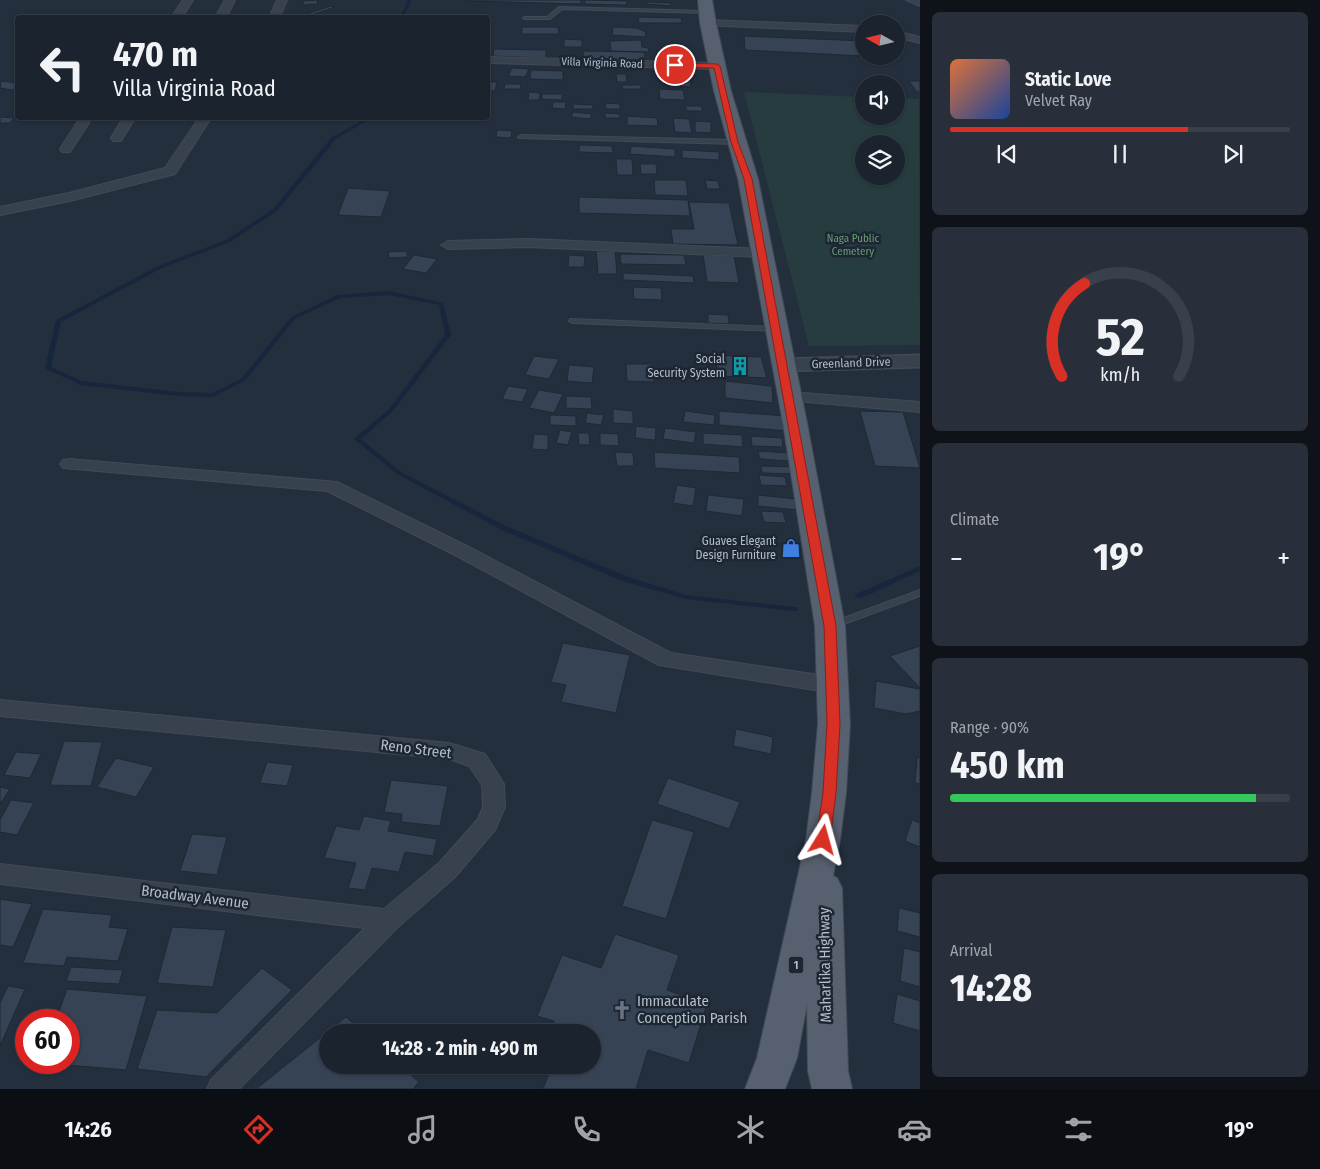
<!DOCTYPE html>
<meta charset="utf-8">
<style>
:root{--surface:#1b232e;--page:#282f3a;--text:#f1f3f6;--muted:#a0a4aa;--line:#39404a;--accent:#d93025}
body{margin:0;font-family:"Fira Sans Condensed",sans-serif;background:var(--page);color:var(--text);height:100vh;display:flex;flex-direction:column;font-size:19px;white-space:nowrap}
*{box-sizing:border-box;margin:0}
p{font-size:16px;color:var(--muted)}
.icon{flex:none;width:28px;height:28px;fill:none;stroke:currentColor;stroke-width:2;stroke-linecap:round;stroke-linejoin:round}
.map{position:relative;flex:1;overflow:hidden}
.side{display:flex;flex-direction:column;gap:12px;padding:12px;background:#0f1319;width:400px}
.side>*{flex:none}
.guide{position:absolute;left:15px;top:15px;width:475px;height:105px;border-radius:5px;box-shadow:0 1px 4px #0004,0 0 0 1px var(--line);background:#1b232e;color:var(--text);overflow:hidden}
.needle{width:32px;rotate:278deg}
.tools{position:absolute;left:855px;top:15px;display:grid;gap:10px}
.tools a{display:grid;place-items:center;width:50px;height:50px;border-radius:50%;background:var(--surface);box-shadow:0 1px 4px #0004,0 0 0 1px var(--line);font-size:25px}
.speed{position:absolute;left:15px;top:1009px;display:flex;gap:10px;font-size:25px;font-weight:700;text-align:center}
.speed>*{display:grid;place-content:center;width:65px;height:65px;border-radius:50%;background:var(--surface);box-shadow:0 1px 4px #0004,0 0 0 1px var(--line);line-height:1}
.speed .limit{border:8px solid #d22;background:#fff;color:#111}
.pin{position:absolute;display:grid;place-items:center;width:42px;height:42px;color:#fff;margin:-21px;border:2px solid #fff;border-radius:50%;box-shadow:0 1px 5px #0007}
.me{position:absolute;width:55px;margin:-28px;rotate:8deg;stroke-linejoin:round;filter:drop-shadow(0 0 4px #0008)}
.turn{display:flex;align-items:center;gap:18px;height:105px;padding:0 15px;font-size:22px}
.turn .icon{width:65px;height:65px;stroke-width:2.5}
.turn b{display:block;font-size:35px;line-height:42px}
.big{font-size:38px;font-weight:700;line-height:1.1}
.side .widget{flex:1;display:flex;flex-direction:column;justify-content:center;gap:8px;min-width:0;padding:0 18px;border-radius:8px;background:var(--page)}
.side .dial{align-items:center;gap:0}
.dial svg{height:130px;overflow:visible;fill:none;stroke:var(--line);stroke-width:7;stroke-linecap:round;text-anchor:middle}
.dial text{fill:var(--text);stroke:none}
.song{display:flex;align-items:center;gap:15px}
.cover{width:60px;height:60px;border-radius:8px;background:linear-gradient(135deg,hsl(20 70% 55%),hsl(220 70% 35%))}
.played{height:5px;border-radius:2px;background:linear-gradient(90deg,var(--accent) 70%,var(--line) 70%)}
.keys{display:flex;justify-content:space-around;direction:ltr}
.heat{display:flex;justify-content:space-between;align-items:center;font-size:28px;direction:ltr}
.charge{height:8px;border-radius:4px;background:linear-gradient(90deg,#34c759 90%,var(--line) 0)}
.trip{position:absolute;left:319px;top:1024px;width:282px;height:50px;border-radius:25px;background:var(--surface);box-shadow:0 1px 4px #0004,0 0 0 1px var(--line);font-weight:700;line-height:50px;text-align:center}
.dock{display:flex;height:80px;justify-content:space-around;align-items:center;background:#0b0e12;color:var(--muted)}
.dock .icon{width:35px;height:35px}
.dock .active{color:var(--accent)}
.dock b{font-size:22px;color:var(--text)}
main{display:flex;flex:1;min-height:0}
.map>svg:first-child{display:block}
</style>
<main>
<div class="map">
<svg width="920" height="1089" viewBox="0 0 920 1089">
<rect width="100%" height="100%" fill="#242f3e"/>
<path fill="#263c3f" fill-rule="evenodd" d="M744,92L864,97V116H896V98L919,99L920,345L809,346ZM864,144H896V176H864Z"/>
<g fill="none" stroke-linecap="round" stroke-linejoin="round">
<path fill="#17263c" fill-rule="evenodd" d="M408,0H412L403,18H399Z
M367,118H371L336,139L277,211L230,242L162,268L61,322L51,367L82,381L178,392L212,393L242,378L291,317L337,295L389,291L443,303L451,335L393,411L361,439L401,472L506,526L628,577L686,595L794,607H797L798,609L797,611H794L686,599L622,581L502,530L397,474L355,440L354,439L355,438L389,409L445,335L439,305L389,295L340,298L295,319L246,380L213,397L178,396L81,385L46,369L45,368L56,320L158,266L226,240L273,209L332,137Z
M920,566V571L862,598H856L855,596L856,594Z"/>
</g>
<path fill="#364354" stroke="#1f2835" d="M317,0L318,4L303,5V1Z
M468,0H581V4L468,1Z
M585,0L626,1L627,5L585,4Z
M648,2L671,3L670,6L647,4Z
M331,6L335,7L311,15L307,14Z
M638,17L681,18L682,23H639Z
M522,27H558L559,34H522Z
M613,27L637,28L646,32L645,37L612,35Z
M744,36L864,41V56L745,50Z
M564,39L582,40V47H564Z
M641,40L642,47L648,48L649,52L611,51L610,41Z
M494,49L546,50V58L493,56Z
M583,51L644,52L645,60L583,58Z
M657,51L684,52L685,61L657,60Z
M618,67L640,68L639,71L617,70Z
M512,68L529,69L525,77L508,76Z
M670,69L690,70L691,87L671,86Z
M531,70L563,71V80L530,79Z
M616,74H626L627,82H617Z
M1,81L18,83V85L12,90L0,88Z
M909,81H920V92H917Z
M488,82H497L495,91H488Z
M505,84H520L521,89H504Z
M622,85H641V89H623Z
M659,89L683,90L685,100L660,99Z
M529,92L540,93L539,100H528Z
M542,94H562V100L542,99Z
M553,102H566L565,109L552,108Z
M605,103L620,104V109H606Z
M573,104L593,105V109H573Z
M685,106H701L703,111H687Z
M573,112L592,114L590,119L571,117Z
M605,113L620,114V118H605Z
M627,116L657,118L658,126L627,125Z
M0,117L14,118L10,123H0Z
M673,118L689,119L692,133L675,132Z
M695,121L711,122V133L695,132Z
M497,130L512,131L511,138L496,137Z
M579,145L612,146L613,153L579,152Z
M631,146L675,149V157L630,154Z
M682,150L719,152V160L682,158Z
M616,159H632L633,175H617Z
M640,164H656L657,174H641Z
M654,180H686L688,196L655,195Z
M705,180L718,181L720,189H707Z
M348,188L390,191L381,217L338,215Z
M579,197L688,200L690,216L579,213Z
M689,202L729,203L738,245L673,244L671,229H694Z
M406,251L408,257L389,258L388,252Z
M596,251H615L617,274H598Z
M620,254L684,255L686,265L621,264Z
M414,255L437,259L426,273L403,269Z
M569,255L585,256L584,267H568Z
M703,255L734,256L739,283L707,282Z
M623,273L693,276L694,283L623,280Z
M633,287L661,288L662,300L634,299Z
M708,314L728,315L729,324L708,323Z
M714,355L761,357L767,378L719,376Z
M534,356L559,359L549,379L525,375Z
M626,364H652L654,382L627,381Z
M569,365L594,367L592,383L567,381Z
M725,381L772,386L773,403L725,398Z
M508,386L528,389L522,402L502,399Z
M539,390L563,394L554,413L529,408Z
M566,396L591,397L592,409L566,408Z
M613,409L633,411V424L613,423Z
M685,411L715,415L714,425L683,422Z
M719,411L786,416L787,431L719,425Z
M860,411L903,412L920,468L875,466Z
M587,413L604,415L601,425L585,423Z
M550,415L576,416V426L550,425Z
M636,426L656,428L655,440L635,438Z
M665,428L696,432L694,443L663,439Z
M560,430L572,432L568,445L556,443Z
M578,433H589L590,445H579Z
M600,433L618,434L619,446L600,445Z
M703,433L742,435L743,447L703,444Z
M534,434L548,435V450L532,449Z
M751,436L782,438L783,447L752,446Z
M758,451L789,453L790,461L760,459Z
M615,452L633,453L634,466H617Z
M654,452L739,457L740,473L655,468Z
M761,466L796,467L798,474L762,473Z
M759,475L785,477L787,486L761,485Z
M677,485L696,488L693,506L673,503Z
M708,495L744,499L742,516L706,511Z
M758,495L797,499V510L758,506Z
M761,511L783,512L786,523L764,522Z
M563,643L630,655L616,713L561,702L566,685L551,682Z
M920,646V688L890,656Z
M876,681L920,689V711L906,714L874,708Z
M736,729L773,737L771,754L733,746Z
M64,741L102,742L91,786L50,785Z
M16,752L41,754L30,778L4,775Z
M917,757L920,758V784L915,783Z
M116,758L154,767L136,797L97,787Z
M267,762L293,765L287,786L260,783Z
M668,778L740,802L729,829L657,804Z
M391,780L448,786L440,826L401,822L402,814L384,812Z
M0,787L10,789L0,804Z
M11,800L34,803L17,835L0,832V820Z
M364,816L391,821L388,831L437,839L433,856L405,852L399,872L372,868L365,890L348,888L356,863L324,858L336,826L359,830Z
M652,820L694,832L666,919L622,906Z
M912,820L920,823V847L905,841Z
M192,834L227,837L217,875L180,871Z
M0,899L32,904L13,947L0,945Z
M899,908L920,913V937L897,931Z
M43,909L112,915L109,927L128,929L118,961L67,957L64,966L23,963Z
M172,927L226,930L213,987L157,983Z
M615,934L679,955L667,990L707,1004L689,1063L648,1050L636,1089H543L552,1065H592V1032H552L554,1021L537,1016L562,955L601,968Z
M904,948L920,952V987L900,981Z
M71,967L123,970L119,984L66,981Z
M262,968L292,990L206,1077L137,1069L157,1010L217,1013Z
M8,986L25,989L0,1046V1003Z
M67,989L147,996L126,1070L42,1063L69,1062V1020H56Z
M897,994L920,1001V1031L893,1023Z
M346,1017L363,1032H328V1065H399L419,1082L413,1089H256Z"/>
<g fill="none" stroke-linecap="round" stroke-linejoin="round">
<g stroke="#414a57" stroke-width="2">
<path id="service" d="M559,7L706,11L708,12L706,13L562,9L550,19H525L523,18L525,17H547Z
M521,135L735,140L738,142L735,144L519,138L518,137Z
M570,319L777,327L781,329L777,331L573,323L569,321Z
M920,590V596L836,627H830L828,625L830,623Z"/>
</g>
<g stroke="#414a57" stroke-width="2">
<path id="minor" d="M183,0H193L182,18H171Z
M225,0H235L226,18H215Z
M277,0H287L279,18H269Z
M906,0H920V6Z
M708,20L864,26V32L704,25L703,23Z
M896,31L920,37V43L896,37Z
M488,57L717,63L723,66L717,69L488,63Z
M80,118H92L70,152H62L60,149Z
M123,118H135L121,141H113L111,138Z
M199,118H211L175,174L70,201L0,215V207L69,193L165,168Z
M528,239L763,249L768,250L770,253L768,256L763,257L528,247L448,249L441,245L448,241Z
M790,392L920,402V412L784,400L782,397L784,394Z
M69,459L337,482L469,547L671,653L833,677L840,680L843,685L840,690L833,693L659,665L455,555L327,491L63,468L60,464L63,460Z
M0,700L449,743L485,754L504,784L505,807L495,830L455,877L398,927L239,1089H207L211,1080L365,928L0,884V864L384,909L439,863L478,819L483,807L482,785L469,766L449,759L0,716Z"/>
</g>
<g stroke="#414a57" stroke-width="3">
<path id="tertiary" d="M920,355V367L783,371L776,369L773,365L776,361L783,359Z"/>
</g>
<g stroke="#414a57" stroke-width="2">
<path id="primary" d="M698,0H712L716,23L731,91L758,179L807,423L845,626L850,724L846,793L840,840L833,876L837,878L842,888L848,1071L852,1089H812L808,1071L807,1004L797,1058L785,1089H745L757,1058L806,840L812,793L818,724L815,626L783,423L738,179L714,91L700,23Z"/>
</g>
<use href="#service" fill="#38414e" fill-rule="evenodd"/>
<use href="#minor" fill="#38414e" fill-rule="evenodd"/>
<use href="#tertiary" fill="#38414e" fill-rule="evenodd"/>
<use href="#primary" fill="#56606e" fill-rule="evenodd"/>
</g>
<path fill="#d93025" stroke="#8d1f18" d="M675,63L717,64L720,66L738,142L752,179L836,626L840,724L836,793L830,840L828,844L823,846L818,844L816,840L823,793L827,724L824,626L744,179L731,142L714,68L672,67V64Z"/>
<defs>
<g id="building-bare" transform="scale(1.5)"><path d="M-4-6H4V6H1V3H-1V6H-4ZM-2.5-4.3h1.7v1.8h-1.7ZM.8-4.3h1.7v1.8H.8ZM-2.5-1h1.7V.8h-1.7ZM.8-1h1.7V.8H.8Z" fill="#0f9aa8" stroke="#1d2633" stroke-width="2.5" paint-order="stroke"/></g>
<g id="shop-bare" transform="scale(1.5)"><path d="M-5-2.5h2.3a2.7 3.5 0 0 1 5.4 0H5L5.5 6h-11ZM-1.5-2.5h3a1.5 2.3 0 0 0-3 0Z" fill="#3f7fe0" stroke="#1d2633" stroke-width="2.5" paint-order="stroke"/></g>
<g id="church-bare" transform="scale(1.5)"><path d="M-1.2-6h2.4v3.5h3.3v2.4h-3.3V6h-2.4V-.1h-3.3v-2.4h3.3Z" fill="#6b7280" stroke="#1d2633" stroke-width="2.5" paint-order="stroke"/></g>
</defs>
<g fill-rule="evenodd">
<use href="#building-bare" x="740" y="366"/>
<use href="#shop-bare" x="791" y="548"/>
<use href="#church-bare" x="622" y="1010"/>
</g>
<g text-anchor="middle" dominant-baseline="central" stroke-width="5" stroke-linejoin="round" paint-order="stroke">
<g font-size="11" fill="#b4bcc9" stroke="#1d2633">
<text transform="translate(602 63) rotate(2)">Villa Virginia Road</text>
</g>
<g font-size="11" fill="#6b9a76" stroke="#1d2633">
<text x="853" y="238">Naga Public<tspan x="853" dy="13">Cemetery</tspan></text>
</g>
<rect fill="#1d2633" stroke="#878f9c" stroke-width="1" x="788.5" y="956.5" width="15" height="17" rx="4"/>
<g font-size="11" font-weight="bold" fill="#b4bcc9">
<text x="796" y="965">1</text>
</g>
<g font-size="12" fill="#b4bcc9" stroke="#1d2633" text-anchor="end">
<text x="725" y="359">Social<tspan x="725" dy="14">Security System</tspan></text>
<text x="776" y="541">Guaves Elegant<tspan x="776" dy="14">Design Furniture</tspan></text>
</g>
<g font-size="12" fill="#b4bcc9" stroke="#1d2633">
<text transform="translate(851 363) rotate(-2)">Greenland Drive</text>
</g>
<g font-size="15" fill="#b4bcc9" stroke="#1d2633">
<text transform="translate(416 749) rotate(7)">Reno Street</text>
<text transform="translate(195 897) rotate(7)">Broadway Avenue</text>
<text transform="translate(825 965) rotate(-91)">Maharlika Highway</text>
</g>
<g font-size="15" fill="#b4bcc9" stroke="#1d2633" text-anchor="start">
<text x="637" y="1001">Immaculate<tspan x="637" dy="17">Conception Parish</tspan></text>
</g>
</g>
</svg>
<div class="tools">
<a><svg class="needle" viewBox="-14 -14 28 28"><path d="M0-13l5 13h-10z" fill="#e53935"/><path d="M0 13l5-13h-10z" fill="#a0a4aa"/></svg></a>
<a><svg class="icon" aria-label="sound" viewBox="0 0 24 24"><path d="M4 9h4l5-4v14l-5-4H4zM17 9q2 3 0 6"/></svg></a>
<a><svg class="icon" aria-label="layers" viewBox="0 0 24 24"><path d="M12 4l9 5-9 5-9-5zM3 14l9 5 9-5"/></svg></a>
</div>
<div class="speed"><div class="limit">60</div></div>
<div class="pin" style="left:675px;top:65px;background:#d93025"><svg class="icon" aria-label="arrive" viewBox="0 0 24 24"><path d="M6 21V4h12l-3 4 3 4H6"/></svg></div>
<svg class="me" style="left:823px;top:840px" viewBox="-20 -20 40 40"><path d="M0-17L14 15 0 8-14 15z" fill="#d93025" stroke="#fff" stroke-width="4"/></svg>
<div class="trip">14:28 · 2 min · 490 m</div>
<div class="guide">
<div class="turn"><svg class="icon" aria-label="left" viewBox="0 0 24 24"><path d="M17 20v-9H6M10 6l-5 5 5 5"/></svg><div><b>470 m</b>Villa Virginia Road</div></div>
</div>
</div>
<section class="side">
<div class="widget">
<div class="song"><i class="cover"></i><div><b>Static Love</b><p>Velvet Ray</p></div></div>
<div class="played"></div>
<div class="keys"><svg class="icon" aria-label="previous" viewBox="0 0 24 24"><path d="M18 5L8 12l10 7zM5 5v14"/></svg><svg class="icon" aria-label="pause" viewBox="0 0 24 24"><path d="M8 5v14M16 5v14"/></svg><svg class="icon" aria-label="next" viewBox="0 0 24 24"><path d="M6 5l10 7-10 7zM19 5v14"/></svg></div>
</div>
<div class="widget dial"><svg viewBox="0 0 100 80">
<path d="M14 69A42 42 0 1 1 86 69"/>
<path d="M14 69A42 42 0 0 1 28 12" stroke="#d93025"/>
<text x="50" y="56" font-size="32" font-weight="700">52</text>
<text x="50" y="72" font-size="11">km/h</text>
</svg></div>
<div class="widget"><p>Climate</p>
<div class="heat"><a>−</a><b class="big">19°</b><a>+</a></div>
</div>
<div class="widget"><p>Range · 90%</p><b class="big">450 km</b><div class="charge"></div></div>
<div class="widget"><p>Arrival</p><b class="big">14:28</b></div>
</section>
</main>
<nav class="dock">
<b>14:26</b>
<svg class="icon active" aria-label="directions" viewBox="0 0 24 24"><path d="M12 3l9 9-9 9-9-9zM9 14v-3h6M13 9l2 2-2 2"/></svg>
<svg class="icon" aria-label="music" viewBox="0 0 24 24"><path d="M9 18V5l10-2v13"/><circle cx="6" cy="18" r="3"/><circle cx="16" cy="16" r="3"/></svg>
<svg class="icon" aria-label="phone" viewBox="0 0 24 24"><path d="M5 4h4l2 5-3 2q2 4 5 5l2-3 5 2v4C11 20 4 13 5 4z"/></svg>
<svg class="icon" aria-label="climate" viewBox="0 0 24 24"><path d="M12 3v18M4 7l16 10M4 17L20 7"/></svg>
<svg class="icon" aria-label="car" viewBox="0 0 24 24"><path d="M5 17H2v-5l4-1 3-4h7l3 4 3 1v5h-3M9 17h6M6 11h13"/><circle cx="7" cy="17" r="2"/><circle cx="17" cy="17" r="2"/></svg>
<svg class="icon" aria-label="filters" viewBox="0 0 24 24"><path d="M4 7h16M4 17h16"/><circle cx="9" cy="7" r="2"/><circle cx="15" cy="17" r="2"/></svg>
<b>19°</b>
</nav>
